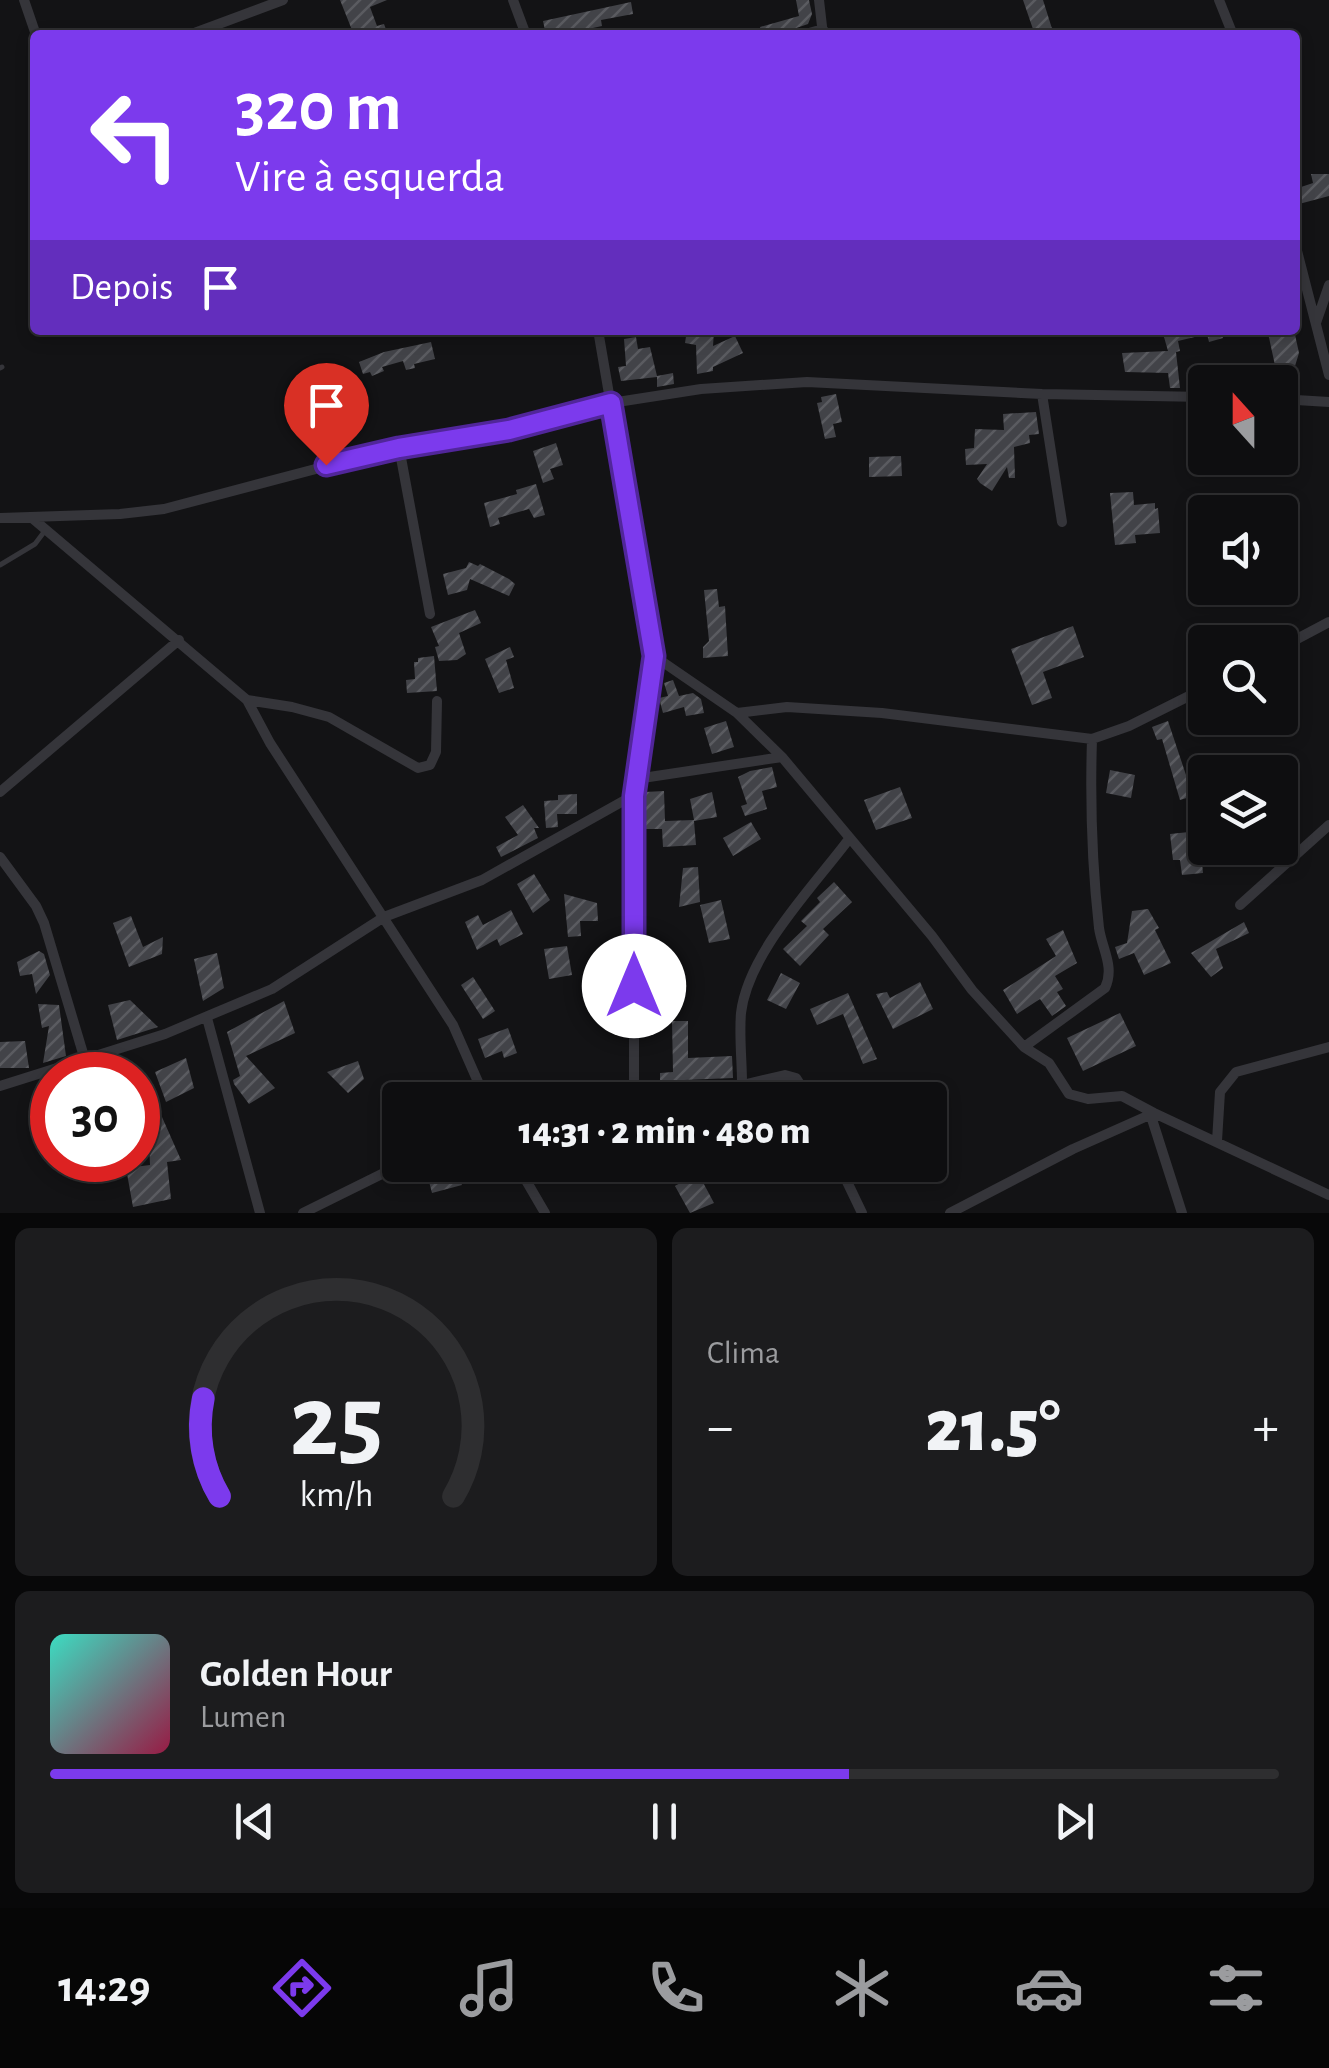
<!DOCTYPE html>
<html lang="pt">
<meta charset="utf-8">
<style>
:root{--surface:#0e0e10;--page:#1c1c1e;--text:#f1f3f6;--muted:#9b9c9f;--line:#2e2e30;--accent:#7c3aed}
body{margin:0;font-family:"Alegreya Sans",sans-serif;background:var(--page);color:var(--text);height:100vh;display:flex;flex-direction:column;font-size:38px;white-space:nowrap}
*{box-sizing:border-box;margin:0}
p{font-size:32px;color:var(--muted)}
.icon{flex:none;width:55px;height:55px;fill:none;stroke:currentColor;stroke-width:2;stroke-linecap:round;stroke-linejoin:round}
.map{position:relative;height:1213px;overflow:hidden}
.panel{display:flex;flex-direction:column;gap:15px;padding:15px;background:#080809;flex:1}
.panel>*{flex:none}
.top-card{position:absolute;left:30px;top:30px;width:1270px;height:305px;border-radius:10px;box-shadow:0 5px 15px #0003,0 0 0 2px var(--line);background:#7c3aed;color:#fff;overflow:hidden}
.needle{width:65px;rotate:339deg}
.tools{position:absolute;left:1188px;top:365px;display:grid;gap:20px}
.tools a{display:grid;place-items:center;width:110px;height:110px;border-radius:10px;background:var(--surface);box-shadow:0 5px 15px #0003,0 0 0 2px var(--line);font-size:50px}
.speed{position:absolute;left:30px;top:1052px;display:flex;gap:20px;font-size:50px;font-weight:700;text-align:center}
.speed>*{display:grid;place-content:center;width:130px;height:130px;border-radius:50%;background:var(--surface);box-shadow:0 5px 15px #0003,0 0 0 2px var(--line);line-height:1}
.speed .limit{border:15px solid #d22;background:#fff;color:#111}
.pin{position:absolute;display:grid;place-items:center;width:85px;height:85px;color:#fff;margin:-102px -42px;border-radius:50% 50% 50% 0;rotate:-45deg;box-shadow:0 0 10px #0007}
.pin .icon{rotate:45deg}
.me{position:absolute;width:110px;margin:-55px;rotate:0deg;stroke-linejoin:round;filter:drop-shadow(0 0 8px #0008)}
.turn{display:flex;align-items:center;gap:35px;height:210px;padding:0 40px;font-size:45px}
.turn .icon{width:130px;height:130px;stroke-width:2.5}
.turn b{display:block;font-size:70px;line-height:85px}
.then{display:flex;align-items:center;height:95px;padding:0 40px;background:#0003;gap:20px;font-size:38px}
.big{font-size:75px;font-weight:800;line-height:1.1}
.panel .tile{flex:1;display:flex;flex-direction:column;justify-content:center;gap:15px;min-width:0;padding:0 35px;border-radius:15px;background:var(--page)}
.panel .dial{align-items:center;gap:0}
.dial svg{height:260px;overflow:visible;fill:none;stroke:var(--line);stroke-width:7;stroke-linecap:round;text-anchor:middle}
.dial text{fill:var(--text);stroke:none}
.song{display:flex;align-items:center;gap:30px}
.cover{width:120px;height:120px;border-radius:15px;background:linear-gradient(135deg,hsl(170 70% 55%),hsl(340 70% 35%))}
.played{height:10px;border-radius:5px;background:linear-gradient(90deg,var(--accent) 65%,var(--line) 65%)}
.keys{display:flex;justify-content:space-around;direction:ltr}
.heat{display:flex;justify-content:space-between;align-items:center;font-size:55px;direction:ltr}
.panel .tiles{flex:1;display:grid;gap:15px;grid-template-columns:1fr 1fr}
.tile:last-child{grid-column:span 2}
.trip{position:absolute;left:382px;top:1082px;width:565px;height:100px;border-radius:10px;background:var(--surface);box-shadow:0 5px 15px #0003,0 0 0 2px var(--line);font-weight:800;line-height:100px;text-align:center}
.tabs{display:flex;height:160px;justify-content:space-around;align-items:center;background:#060606;color:var(--muted)}
.tabs .icon{width:70px;height:70px}
.tabs .selected{color:var(--accent)}
.tabs b{font-size:45px;color:var(--text)}
.map>svg:first-child{display:block}
</style>
<div class="map">
<svg width="1329" height="1213" viewBox="0 0 1329 1213">
<defs>
<pattern id="building-hatch" width="6" height="6" patternUnits="userSpaceOnUse" patternTransform="scale(2.5)"><rect width="6" height="6" fill="#424348"/><path d="M-1 1l2-2M0 6l6-6M5 7l2-2" fill="none" stroke="#5a5b60"/></pattern>
</defs>
<rect width="100%" height="100%" fill="#131315"/>
<path fill="url(#building-hatch)" d="M340,0H387L370,7L377,26L384,24L388,35H354Z
M796,0H809L812,14L808,24L776,35H762L760,27L799,16Z
M1023,0H1043L1054,35H1035Z
M631,2L633,14L601,20L602,26L579,31V35H546L543,21Z
M1311,174H1329V196L1299,204L1295,189L1313,183Z
M687,330L714,332L713,346L735,336L743,353L713,367V371L697,374L696,345L685,343Z
M1162,330H1221L1223,338L1209,342L1207,334L1178,341L1180,351L1176,352L1180,388H1170L1168,373L1125,372L1122,353L1168,351Z
M1275,330H1294L1299,353L1295,366L1276,370L1268,333Z
M636,337L638,349L650,347L657,376L673,373L674,384L657,387V377L621,381L618,367L626,366L624,339Z
M431,342L435,359L414,364L415,368L406,370L403,361L382,367L384,371L372,376L370,372L363,374L359,362L384,352Z
M836,394L842,422L833,424L836,437L825,439L817,403L822,402L821,397Z
M1036,412L1039,434L1029,435L1030,443L1014,447L1015,478H1009L1007,467L992,491L980,483L977,479L987,464L966,465L965,449L974,448L975,429L1004,430L1003,414Z
M556,443L563,465L550,469L554,479L543,483L533,451Z
M901,456L902,476L869,477V457Z
M536,484L545,515L534,518L529,509L498,518L500,524L490,527L484,503L517,494L516,490Z
M1133,492L1134,505L1155,503V509L1158,508L1160,533L1135,535L1136,543L1115,545L1110,493Z
M469,562L478,566L480,564L509,579L515,584L509,596L470,579L467,590L448,595L443,574L466,568Z
M717,589L719,607L725,606L728,656L703,658V647L709,641L704,590Z
M475,610L481,623L459,633L466,654L457,660L439,661L435,647L439,646L431,627Z
M1073,626L1084,657L1043,672L1052,698L1032,705L1011,649Z
M510,647L514,657L506,660L514,688L499,693L485,659Z
M434,656L437,691L407,693L406,680L415,679L414,662H418V658Z
M673,680L679,696L693,693L701,699L704,713L686,716L684,707L663,713L659,698L668,696L664,683Z
M726,721L734,747L712,754L704,728Z
M1168,721L1193,796L1180,800L1162,739L1157,740L1152,727Z
M772,767L777,787L762,791L767,809L745,816L741,806L747,804L738,777L750,771Z
M1110,770L1135,775L1131,798L1106,793Z
M900,787L912,818L876,830L864,800Z
M664,791L665,821L694,820L690,799L712,792L717,817L694,821L696,845L663,847L662,829H646L645,792Z
M577,794V814H557L558,827L546,828L544,801L558,800V795Z
M523,805L539,828H534L538,838L501,857L496,847L518,835L505,817Z
M751,822L761,839L733,856L723,838Z
M1189,832L1192,863L1202,862L1203,873L1182,875L1180,860H1173L1170,834Z
M698,867L700,902L679,907L683,868Z
M534,874L550,900L533,913L517,884Z
M834,882L852,902L823,929L829,935L800,966L783,949L807,926L801,921L820,902L817,898Z
M564,894L597,903L598,921H580L581,936L568,937Z
M721,900L730,939L709,943L700,905Z
M1148,909L1159,928L1155,930L1171,963L1144,975L1134,953L1119,959L1115,947L1127,943L1132,911Z
M511,910L523,934L500,946L497,939L477,950L465,922L478,915L483,925Z
M131,916L143,947L163,937L162,954L129,967L113,923Z
M1244,922L1249,933L1216,949L1223,968L1211,977L1191,953Z
M1063,930L1077,963L1055,976L1063,989L1057,992L1066,1006L1052,1016L1040,999L1017,1014L1003,990L1056,956L1046,939Z
M567,946L572,975L549,979L544,949Z
M39,951L44,954L50,975L36,994L32,974L20,976L17,962Z
M217,953L224,988L203,1001L194,959Z
M781,973L800,983L786,1009L767,1000Z
M473,977L495,1011L483,1019L461,985Z
M920,982L933,1009L893,1029L876,994L887,992L890,998Z
M848,993L877,1059L863,1064L843,1014L817,1025L810,1009Z
M130,1000L158,1027L117,1040L108,1005Z
M284,1001L295,1033L246,1056L275,1088L249,1104L234,1084L233,1080L240,1076L227,1032Z
M38,1004L59,1005L66,1056L43,1063L49,1026L42,1028Z
M1120,1013L1136,1046L1083,1071L1067,1038Z
M672,1021H688V1058L732,1056L733,1078L684,1080L685,1090L660,1094V1073L673,1072Z
M508,1028L517,1053L504,1058L502,1051L485,1058L478,1039Z
M25,1041L29,1068H0V1042Z
M186,1058L194,1088L166,1102L155,1072Z
M358,1061L364,1079L348,1093L327,1072Z
M162,1117L181,1160L167,1162L171,1199L133,1207L126,1168L150,1165L148,1118Z
M438,1165H454L462,1185L432,1193L426,1170Z
M698,1173L714,1203L690,1213L675,1186Z"/>
<g fill="none" stroke-linecap="round" stroke-linejoin="round">
<path stroke="#35353a" stroke-width="5" d="M0,368L2,367
M0,565L35,544L44,532"/>
<path stroke="#35353a" stroke-width="10" d="M24,0L36,35
M513,0L526,35
M819,0L823,35
M1219,0L1233,35
M189,35L283,0
M802,35L823,29
M1295,243L1329,375
M1316,323L1329,285
M598,330L654,656L634,795V1100
M1042,394L1062,522
M1280,399L1329,402
M399,447L430,614
M0,518L120,514L164,509L399,447L509,429L611,403L701,389L807,382L1042,394L1205,397
M32,518L247,700L270,743L453,1025L486,1100
M1280,648L1329,622
M654,656L737,713L782,757L932,936L972,990L1024,1047L1049,1063L1069,1094L1088,1099L1122,1096L1154,1113L1329,1195
M247,700L292,707L329,717L418,768L430,765L436,752L437,701
M737,713L787,707L882,713L1092,739L1129,726L1205,688
M636,779L782,757
M0,792L179,640
M0,857L36,906L44,923L85,1060
M1240,905L1329,825
M207,1018L260,1213
M1024,1047L1105,988C1115,967 1102,949 1099,928C1092,865 1090,802 1092,739
M742,1083C742,1060 739,1036 741,1013C748,953 813,887 849,839
M0,1086L165,1034L272,989L384,917L482,880L634,795
M680,1100L785,1075L796,1078L810,1100
M1151,1116L1182,1213
M1217,1141L1220,1092L1236,1072L1329,1047
M517,1165L545,1213
M839,1165L862,1213
M303,1213L400,1165
M950,1213L1073,1149L1154,1113"/>
</g>
<g fill="none" stroke-linecap="round" stroke-linejoin="round">
<g stroke="#51269a" stroke-width="25">
<path id="route" d="M326,465L399,448L509,430L611,403L654,656L634,796V986"/>
</g>
<use href="#route" stroke="#7c3aed" stroke-width="18"/>
</g>
</svg>
<div class="tools">
<a><svg class="needle" viewBox="-14 -14 28 28"><path d="M0-13l5 13h-10z" fill="#e53935"/><path d="M0 13l5-13h-10z" fill="#9b9c9f"/></svg></a>
<a><svg class="icon" aria-label="sound" viewBox="0 0 24 24"><path d="M4 9h4l5-4v14l-5-4H4zM17 9q2 3 0 6"/></svg></a>
<a><svg class="icon" aria-label="search" viewBox="0 0 24 24"><circle cx="10" cy="10" r="6"/><path d="M15 15l6 6"/></svg></a>
<a><svg class="icon" aria-label="layers" viewBox="0 0 24 24"><path d="M12 4l9 5-9 5-9-5zM3 14l9 5 9-5"/></svg></a>
</div>
<div class="speed"><div class="limit">30</div></div>
<div class="pin" style="left:326px;top:465px;background:#d93025"><svg class="icon" aria-label="arrive" viewBox="0 0 24 24"><path d="M6 21V4h12l-3 4 3 4H6"/></svg></div>
<svg class="me" style="left:634px;top:986px" viewBox="-20 -20 40 40"><circle r="19" fill="#fff"/><path d="M0-13L10 11 0 6-10 11z" fill="#7c3aed"/></svg>
<div class="trip">14:31 · 2 min · 480 m</div>
<div class="top-card">
<div class="turn"><svg class="icon" aria-label="left" viewBox="0 0 24 24"><path d="M17 20v-9H6M10 6l-5 5 5 5"/></svg><div><b>320 m</b>Vire à esquerda</div></div>
<div class="then">Depois<svg class="icon" aria-label="arrive" viewBox="0 0 24 24"><path d="M6 21V4h12l-3 4 3 4H6"/></svg></div>
</div>
</div>
<section class="panel">
<div class="tiles">
<div class="tile dial"><svg viewBox="0 0 100 80">
<path d="M14 69A42 42 0 1 1 86 69"/>
<path d="M14 69A42 42 0 0 1 9 39" stroke="#7c3aed"/>
<text x="50" y="56" font-size="32" font-weight="700">25</text>
<text x="50" y="72" font-size="11">km/h</text>
</svg></div>
<div class="tile"><p>Clima</p>
<div class="heat"><a>−</a><b class="big">21.5°</b><a>+</a></div>
</div>
<div class="tile">
<div class="song"><i class="cover"></i><div><b>Golden Hour</b><p>Lumen</p></div></div>
<div class="played"></div>
<div class="keys"><svg class="icon" aria-label="previous" viewBox="0 0 24 24"><path d="M18 5L8 12l10 7zM5 5v14"/></svg><svg class="icon" aria-label="pause" viewBox="0 0 24 24"><path d="M8 5v14M16 5v14"/></svg><svg class="icon" aria-label="next" viewBox="0 0 24 24"><path d="M6 5l10 7-10 7zM19 5v14"/></svg></div>
</div>
</div>
</section>
<nav class="tabs">
<b>14:29</b>
<svg class="icon selected" aria-label="directions" viewBox="0 0 24 24"><path d="M12 3l9 9-9 9-9-9zM9 14v-3h6M13 9l2 2-2 2"/></svg>
<svg class="icon" aria-label="music" viewBox="0 0 24 24"><path d="M9 18V5l10-2v13"/><circle cx="6" cy="18" r="3"/><circle cx="16" cy="16" r="3"/></svg>
<svg class="icon" aria-label="phone" viewBox="0 0 24 24"><path d="M5 4h4l2 5-3 2q2 4 5 5l2-3 5 2v4C11 20 4 13 5 4z"/></svg>
<svg class="icon" aria-label="climate" viewBox="0 0 24 24"><path d="M12 3v18M4 7l16 10M4 17L20 7"/></svg>
<svg class="icon" aria-label="car" viewBox="0 0 24 24"><path d="M5 17H2v-5l4-1 3-4h7l3 4 3 1v5h-3M9 17h6M6 11h13"/><circle cx="7" cy="17" r="2"/><circle cx="17" cy="17" r="2"/></svg>
<svg class="icon" aria-label="filters" viewBox="0 0 24 24"><path d="M4 7h16M4 17h16"/><circle cx="9" cy="7" r="2"/><circle cx="15" cy="17" r="2"/></svg>
</nav>
